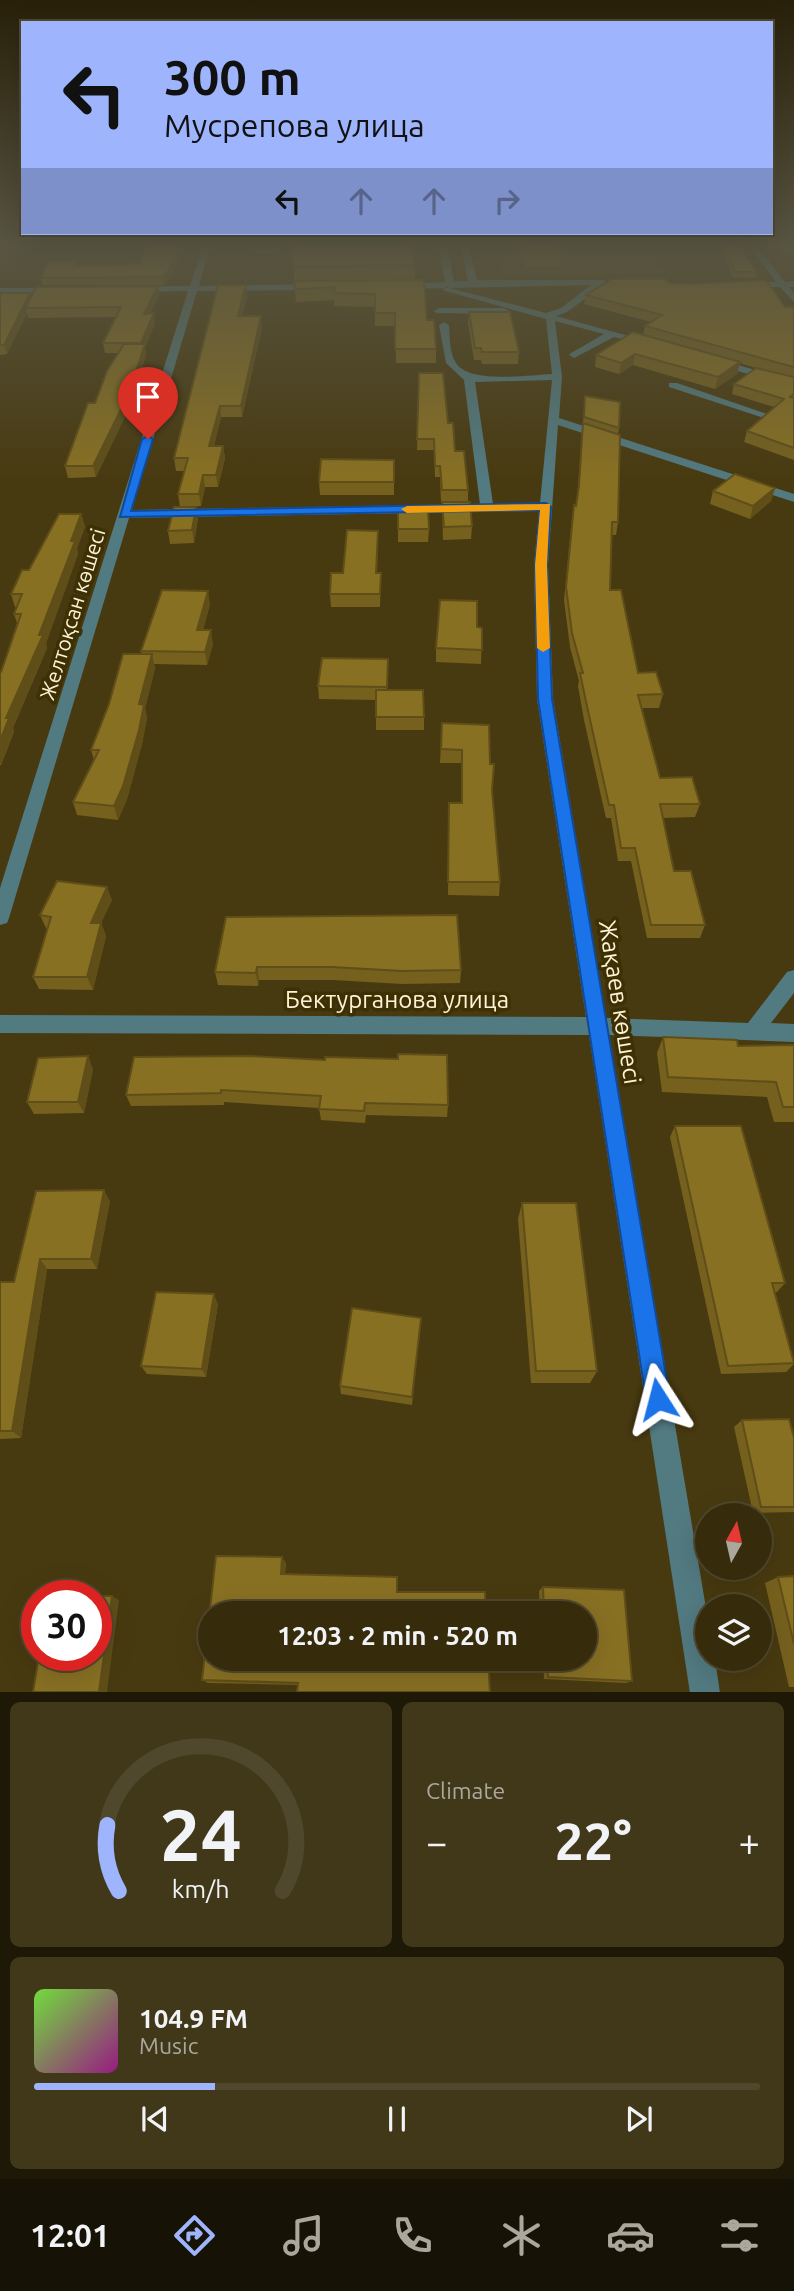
<!DOCTYPE html>
<meta charset="utf-8">
<style>
:root{--surface:#362c0c;--page:#41381a;--text:#f1f3f6;--muted:#aaa79d;--line:#50482d;--accent:#9eb4fd}
body{margin:0;font-family:Ubuntu,sans-serif;background:var(--page);color:var(--text);height:100vh;display:flex;flex-direction:column;font-size:26px;white-space:nowrap}
*{box-sizing:border-box;margin:0}
p{font-size:23px;color:var(--muted)}
.icon{flex:none;width:38px;height:38px;fill:none;stroke:currentColor;stroke-width:2;stroke-linecap:round;stroke-linejoin:round}
.map{position:relative;height:1692px;overflow:hidden}
.details{display:flex;flex-direction:column;gap:10px;padding:10px;background:#1e1807;flex:1}
.details>*{flex:none}
.top-card{position:absolute;left:21px;top:21px;width:752px;height:214px;border-radius:0px;box-shadow:0 7px 28px #0002,0 0 0 2px var(--line);background:#9eb4fd;color:#111;overflow:hidden}
.needle{width:46px;rotate:8deg}
.buttons{position:absolute;left:695px;top:1503px;display:grid;gap:14px}
.buttons a{display:grid;place-items:center;width:77px;height:77px;border-radius:50%;background:var(--surface);box-shadow:0 7px 28px #0002,0 0 0 2px var(--line);font-size:35px}
.speed{position:absolute;left:21px;top:1580px;display:flex;gap:14px;font-size:35px;font-weight:700;text-align:center}
.speed>*{display:grid;place-content:center;width:91px;height:91px;border-radius:50%;background:var(--surface);box-shadow:0 7px 28px #0002,0 0 0 2px var(--line);line-height:1}
.speed .limit{border:10px solid #d22;background:#fff;color:#111}
.pin{position:absolute;display:grid;place-items:center;width:60px;height:60px;color:#fff;margin:-72px -30px;border-radius:50% 50% 50% 0;rotate:-45deg;box-shadow:0 0 7px #0007}
.pin .icon{rotate:45deg}
.me{position:absolute;width:77px;margin:-38px;rotate:351deg;stroke-linejoin:round;filter:drop-shadow(0 0 5px #0008)}
.turn{display:flex;align-items:center;gap:24px;height:147px;padding:0 28px;font-size:32px}
.turn .icon{width:91px;height:91px;stroke-width:2.5}
.turn b{display:block;font-size:49px;line-height:60px}
.lanes{display:flex;align-items:center;height:66px;padding:0 28px;background:#0003;justify-content:center;gap:35px;direction:ltr}
.lanes .off{opacity:.35}
.big{font-size:52px;font-weight:700;line-height:1.1}
.details .tile{flex:1;display:flex;flex-direction:column;justify-content:center;gap:10px;min-width:0;padding:0 24px;border-radius:10px;background:var(--page)}
.details .dial{align-items:center;gap:0}
.dial svg{height:182px;overflow:visible;fill:none;stroke:var(--line);stroke-width:7;stroke-linecap:round;text-anchor:middle}
.dial text{fill:var(--text);stroke:none}
.song{display:flex;align-items:center;gap:21px}
.cover{width:84px;height:84px;border-radius:10px;background:linear-gradient(135deg,hsl(100 70% 55%),hsl(310 70% 35%))}
.played{height:7px;border-radius:4px;background:linear-gradient(90deg,var(--accent) 25%,var(--line) 25%)}
.keys{display:flex;justify-content:space-around;direction:ltr}
.heat{display:flex;justify-content:space-between;align-items:center;font-size:38px;direction:ltr}
.details .tiles{flex:1;display:grid;gap:10px;grid-template-columns:1fr 1fr}
.tile:last-child{grid-column:span 2}
.trip{position:absolute;left:198px;top:1601px;width:399px;height:70px;border-radius:35px;background:var(--surface);box-shadow:0 7px 28px #0002,0 0 0 2px var(--line);font-weight:700;line-height:70px;text-align:center}
.tabs{display:flex;height:112px;justify-content:space-around;align-items:center;background:#161205;color:var(--muted)}
.tabs .icon{width:49px;height:49px}
.tabs .selected{color:var(--accent)}
.tabs b{font-size:32px;color:var(--text)}
.map>svg:first-child{display:block}
</style>
<div class="map">
<svg width="794" height="1693" viewBox="0 0 794 1693">
<rect width="100%" height="100%" fill="#483a10"/>
<path fill="#524413" d="M493,242H658L666,254L658,255L664,273L522,276L502,271Z"/>
<g fill="none" stroke-linecap="round" stroke-linejoin="round">
<path fill="#527a81" fill-rule="evenodd" d="M204,242H212L199,286L318,284L322,287L318,290L197,291L132,510L480,504L464,380L446,363L439,325L444,322L449,325C450,337 449,352 456,363C469,384 528,375 552,374L546,319L442,290L446,287L546,313L561,308L591,285L399,289L402,284L445,282L438,242H446L454,281H468L460,242H468L477,280H605V284L567,312L556,316L654,343L649,346L614,337L574,358L569,355L571,353L604,334L555,321L562,377L559,418L794,494V502L558,425L548,565L553,699L606,1018L748,1023L787,972L794,970V993L771,1023L794,1024V1042L609,1035L707,1614V1659H715L720,1693H690L589,1035L0,1033V1015L586,1017L537,699L534,565L539,511L129,518L9,918L7,923L0,925V888L188,291L136,292L132,289L136,286H190ZM552,380L540,503L493,504L475,382Z
M746,242H754L785,282L794,281V287H789L794,293V302L780,287H742L745,282H776Z
M0,288H56L60,291L56,294H0Z
M439,308H504L509,311L504,314L436,313L434,311Z
M717,359L794,381V387L713,364V360Z
M669,383H677L770,415L761,417L669,387Z"/>
</g>
<path fill="#75601e" d="M148,242H185L172,275L164,285H43L41,278L76,261L77,265L139,264Z
M254,242H280L278,254L255,255Z
M291,242L415,265V280L436,349V363H396L395,326H375V307L334,306V300L296,302Z
M516,242H558L562,250L560,266L526,267Z
M705,242H737L757,272L756,278H733L718,243H705Z
M775,242H794V257L792,254H785Z
M669,283L785,307H794V460L744,442L747,431L774,407L732,394L734,384L756,368L740,363L737,374L715,389L633,365L619,374L595,367L596,355L643,335L645,326L651,322L584,304L586,295Z
M0,293H30L31,297L159,295L150,314L155,323L145,348L146,355L131,404L96,477L68,478L65,466L118,353H105L103,343L116,317L28,318L27,313L7,354L0,355Z
M247,295L242,316L262,327L242,417H221L214,446H223L225,458L218,487H205L201,506L180,507L178,494L185,471H176L174,458Z
M469,312L519,352L518,364H482L481,360H474L468,323Z
M419,373L448,423L455,451L468,490V502H441L440,477H435L434,450H417Z
M585,396L619,428L618,434V522L616,535H611L610,590L638,673L663,694L659,708H642L660,778L700,804L695,817L663,818L674,871L705,925L700,938H647L631,861H618L611,818H606L584,720L578,686L579,681L570,647L564,600L572,518L574,505L576,506L577,498L583,423L606,430L583,423Z
M394,460V495H320L319,482Z
M775,488L771,501L750,519L710,504L713,491Z
M442,502L472,526L471,539L443,540Z
M398,509L429,529L428,542H398Z
M81,514L85,527L77,548L78,554L46,643L47,648L13,728L14,732L1,765H0V672H1L17,623L14,614L17,607H15L11,594L29,570Z
M198,519L194,543L170,544L168,531Z
M378,544L377,573H381L380,607H331L330,594L343,573Z
M210,604L203,630L213,644L207,665L154,664L155,668L145,708L147,718L142,744L127,799L118,820L77,815L73,802L94,760L91,750L142,654L141,651Z
M477,627L482,628L481,664L436,662V648Z
M388,659L387,690L424,717V730H376V700L319,699L318,686Z
M442,723L490,764L500,882L499,896L448,895L449,803H461V763H440Z
M112,900L101,923L106,936L93,990L39,989L33,977L47,929L46,928L40,915Z
M226,917L461,970L460,983L402,984L333,980H259L258,986L218,985L215,972Z
M663,1037L738,1046L794,1045V1122H774L767,1097L662,1092L657,1053Z
M134,1057L448,1105L447,1117L366,1115L365,1123L321,1120L319,1108L224,1102V1105L131,1106L126,1095Z
M93,1069L84,1113L34,1114L27,1102Z
M675,1126L785,1283L777,1292H775L794,1361V1364L786,1372L721,1374L670,1137Z
M36,1191L110,1201L97,1269H47L21,1438L0,1439V1282H14Z
M522,1203L597,1371L590,1383H531L518,1219Z
M218,1304L206,1377L147,1374L141,1366Z
M420,1327L412,1405L341,1394L340,1386Z
M742,1420L794,1438V1512L753,1513L734,1427Z
M286,1563L285,1574L397,1592L298,1685L208,1683L202,1680Z
M794,1576V1687H789L765,1583L778,1577Z
M543,1587L624,1590L632,1681L626,1683L544,1679L543,1659H584V1614H540L539,1591Z"/>
<path fill="#5f4e18" d="M181,242H185L172,275L164,285L163,277Z
M246,285L247,295L240,327L238,316Z
M158,286L159,295L146,323L144,314Z
M30,293L33,302L26,308L27,313L7,354L4,345Z
M154,313L155,323L145,348L146,355L131,404L96,477L93,466L143,350L141,343Z
M261,316L262,327L242,417L241,406Z
M635,354L633,365L619,374L621,363Z
M740,362L737,374L715,389L718,377Z
M220,406L221,417L211,458L209,446Z
M223,446L225,458L218,487L216,475Z
M203,475L205,487L201,506L199,494Z
M775,488L771,501L750,519L753,506Z
M196,507L198,519L194,543L192,530Z
M81,514L85,527L77,548L78,554L46,643L47,648L13,728L14,732L1,765L0,762V741L6,718L39,635L71,541Z
M208,591L210,604L199,644L197,630Z
M211,630L213,644L207,665L205,652Z
M152,654L155,668L145,708L147,718L142,744L127,799L118,820L114,806Z
M107,887L112,900L101,923L106,936L93,990L87,977L91,923Z
M257,967L259,980L258,986L256,973Z
M88,1056L93,1069L84,1113L78,1102Z
M104,1190L110,1201L97,1269L91,1259Z
M40,1259L47,1269L21,1438L12,1431Z
M214,1294L218,1304L206,1377L202,1369Z
M282,1557L286,1563L284,1579L281,1574Z
M112,1596L119,1600L107,1692H99Z"/>
<path fill="#887023" stroke="#5f4e18" stroke-width="2" d="M148,242H181L171,267L163,277L41,278L49,261H76L74,266L139,264Z
M291,242H411L415,265L293,267Z
M523,242H558L562,250L527,251Z
M721,242H737L757,272H735Z
M784,242H794V246H787Z
M612,279H666L669,283L692,284L766,280L785,307H794V367L645,326L662,315L586,295Z
M424,280L427,320H434L436,349H395V313H375V294L334,293L335,287L295,289L294,281Z
M218,285H246L238,316H261L241,406H220L209,446H223L216,475H203L199,494H178L188,458H174Z
M158,286L144,314L154,313L141,343H103L121,307L26,308L36,287Z
M0,293H30L4,345H0Z
M469,312H510L519,352H482L481,348H475Z
M633,332L740,362L718,377L635,354L621,363L596,355Z
M124,344H145L129,393L93,466H65L88,403H95L107,371Z
M756,368L794,377V394L790,397L794,398V448L747,431L784,399L734,384Z
M419,373H443L448,423H453L455,451H464L468,490H442L440,466H435L434,439H417Z
M585,396L620,402L619,428L584,417Z
M583,423L620,435L618,522H612L610,590H621L638,673L656,672L663,694L638,695L660,778L692,777L700,804H660L674,871H691L705,925H651L635,848H621L614,805H609L587,706L580,673H583L572,633L566,587L574,505L576,506L579,486Z
M321,459L394,460V482H319Z
M735,474L775,488L753,506L713,491Z
M442,502H470L472,526L444,527Z
M174,507H196L192,530L168,531Z
M398,509H428L429,529H398Z
M59,514H81L71,541H75L39,635H43L6,718H9L0,741V672H1L21,614H14L22,594H11L22,570H29Z
M347,530L378,531L376,573H381L380,594H330L331,573H343Z
M162,590L208,591L197,630H211L205,652L141,651Z
M440,600L477,601V627L482,628V650L436,648Z
M123,654H152L139,704L144,705L139,730L123,786L114,806L73,802L99,750H91L109,704Z
M322,658L388,659L387,687L318,686Z
M376,690H423L424,717H376Z
M442,723L489,725L490,764H494L492,790L500,882H448L449,803H462V750L441,749Z
M57,881L107,887L91,923H101L87,977H33L51,917L40,915Z
M457,915L461,970L402,971L332,967H257L256,973L215,972L226,917Z
M663,1037L737,1040L738,1046L794,1045V1107H783L776,1082L668,1077Z
M398,1054L447,1055L448,1105L365,1103L364,1111L319,1109L321,1096L221,1090V1093L126,1095L134,1057L249,1056L325,1060V1057L398,1059Z
M88,1056L78,1102H27L38,1058Z
M675,1126H741L785,1283H772L794,1363L728,1366Z
M104,1190L91,1259H40L12,1431H0V1282H14L36,1191Z
M522,1203H576L597,1371H536Z
M156,1292L214,1294L202,1369L141,1366Z
M352,1308L421,1318L412,1397L340,1386Z
M789,1419L794,1438V1507H761L742,1420Z
M216,1556L282,1557L281,1574L397,1577V1592H485L486,1614H210V1659H488L490,1692H297L298,1683L202,1680Z
M794,1576V1644L778,1577Z
M543,1587L624,1590L632,1681L548,1677L547,1659H584V1614H544Z
M96,1596H112L99,1692H33L39,1656H96Z"/>
<linearGradient id="sky" x2="0" y2="1"><stop stop-color="#282009"/><stop offset="0.51" stop-color="#585542"/><stop offset="1" stop-color="#585542" stop-opacity="0"/></linearGradient>
<rect width="794" height="479" fill="url(#sky)"/>
<path fill="#1a73e8" stroke="#114b97" stroke-width="2" d="M148,436L153,439L131,511L546,503L551,507L547,565L552,699L670,1399L666,1408L658,1411L649,1408L646,1399L538,699L535,565L540,510L120,517L142,439Z"/>
<path fill="#f59e0b" d="M550,504L547,565L550,648L543,652L537,648L535,565L540,510L407,513L401,509L407,506Z"/>
<g text-anchor="middle" dominant-baseline="central" stroke-width="7" stroke-linejoin="round" paint-order="stroke">
<g font-size="21" fill="#fef4d5" stroke="#3d3004">
<text transform="translate(72 614) rotate(-73)">Желтоқсан көшесі</text>
</g>
<g font-size="24" fill="#fef4d5" stroke="#3d3004">
<text x="397" y="999">Бектурганова улица</text>
<text transform="translate(620 1002) rotate(81)">Жақаев көшесі</text>
</g>
</g>
</svg>
<div class="buttons">
<a><svg class="needle" viewBox="-14 -14 28 28"><path d="M0-13l5 13h-10z" fill="#e53935"/><path d="M0 13l5-13h-10z" fill="#aaa79d"/></svg></a>
<a><svg class="icon" aria-label="layers" viewBox="0 0 24 24"><path d="M12 4l9 5-9 5-9-5zM3 14l9 5 9-5"/></svg></a>
</div>
<div class="speed"><div class="limit">30</div></div>
<div class="pin" style="left:148px;top:439px;background:#d93025"><svg class="icon" aria-label="arrive" viewBox="0 0 24 24"><path d="M6 21V4h12l-3 4 3 4H6"/></svg></div>
<svg class="me" style="left:658px;top:1399px" viewBox="-20 -20 40 40"><path d="M0-17L14 15 0 8-14 15z" fill="#1a73e8" stroke="#fff" stroke-width="4"/></svg>
<div class="trip">12:03 · 2 min · 520 m</div>
<div class="top-card">
<div class="turn"><svg class="icon" aria-label="left" viewBox="0 0 24 24"><path d="M17 20v-9H6M10 6l-5 5 5 5"/></svg><div><b>300 m</b>Мусрепова улица</div></div>
<div class="lanes"><svg class="icon" aria-label="left" viewBox="0 0 24 24"><path d="M17 20v-9H6M10 6l-5 5 5 5"/></svg><svg class="icon off" aria-label="ahead" viewBox="0 0 24 24"><path d="M12 20V5M6 11l6-6 6 6"/></svg><svg class="icon off" aria-label="ahead" viewBox="0 0 24 24"><path d="M12 20V5M6 11l6-6 6 6"/></svg><svg class="icon off" aria-label="right" viewBox="0 0 24 24"><path d="M7 20v-9h11M14 6l5 5-5 5"/></svg></div>
</div>
</div>
<section class="details">
<div class="tiles">
<div class="tile dial"><svg viewBox="0 0 100 80">
<path d="M14 69A42 42 0 1 1 86 69"/>
<path d="M14 69A42 42 0 0 1 9 40" stroke="#9eb4fd"/>
<text x="50" y="56" font-size="32" font-weight="700">24</text>
<text x="50" y="72" font-size="11">km/h</text>
</svg></div>
<div class="tile"><p>Climate</p>
<div class="heat"><a>−</a><b class="big">22°</b><a>+</a></div>
</div>
<div class="tile">
<div class="song"><i class="cover"></i><div><b>104.9 FM</b><p>Music</p></div></div>
<div class="played"></div>
<div class="keys"><svg class="icon" aria-label="previous" viewBox="0 0 24 24"><path d="M18 5L8 12l10 7zM5 5v14"/></svg><svg class="icon" aria-label="pause" viewBox="0 0 24 24"><path d="M8 5v14M16 5v14"/></svg><svg class="icon" aria-label="next" viewBox="0 0 24 24"><path d="M6 5l10 7-10 7zM19 5v14"/></svg></div>
</div>
</div>
</section>
<nav class="tabs">
<b>12:01</b>
<svg class="icon selected" aria-label="directions" viewBox="0 0 24 24"><path d="M12 3l9 9-9 9-9-9zM9 14v-3h6M13 9l2 2-2 2"/></svg>
<svg class="icon" aria-label="music" viewBox="0 0 24 24"><path d="M9 18V5l10-2v13"/><circle cx="6" cy="18" r="3"/><circle cx="16" cy="16" r="3"/></svg>
<svg class="icon" aria-label="phone" viewBox="0 0 24 24"><path d="M5 4h4l2 5-3 2q2 4 5 5l2-3 5 2v4C11 20 4 13 5 4z"/></svg>
<svg class="icon" aria-label="climate" viewBox="0 0 24 24"><path d="M12 3v18M4 7l16 10M4 17L20 7"/></svg>
<svg class="icon" aria-label="car" viewBox="0 0 24 24"><path d="M5 17H2v-5l4-1 3-4h7l3 4 3 1v5h-3M9 17h6M6 11h13"/><circle cx="7" cy="17" r="2"/><circle cx="17" cy="17" r="2"/></svg>
<svg class="icon" aria-label="filters" viewBox="0 0 24 24"><path d="M4 7h16M4 17h16"/><circle cx="9" cy="7" r="2"/><circle cx="15" cy="17" r="2"/></svg>
</nav>
